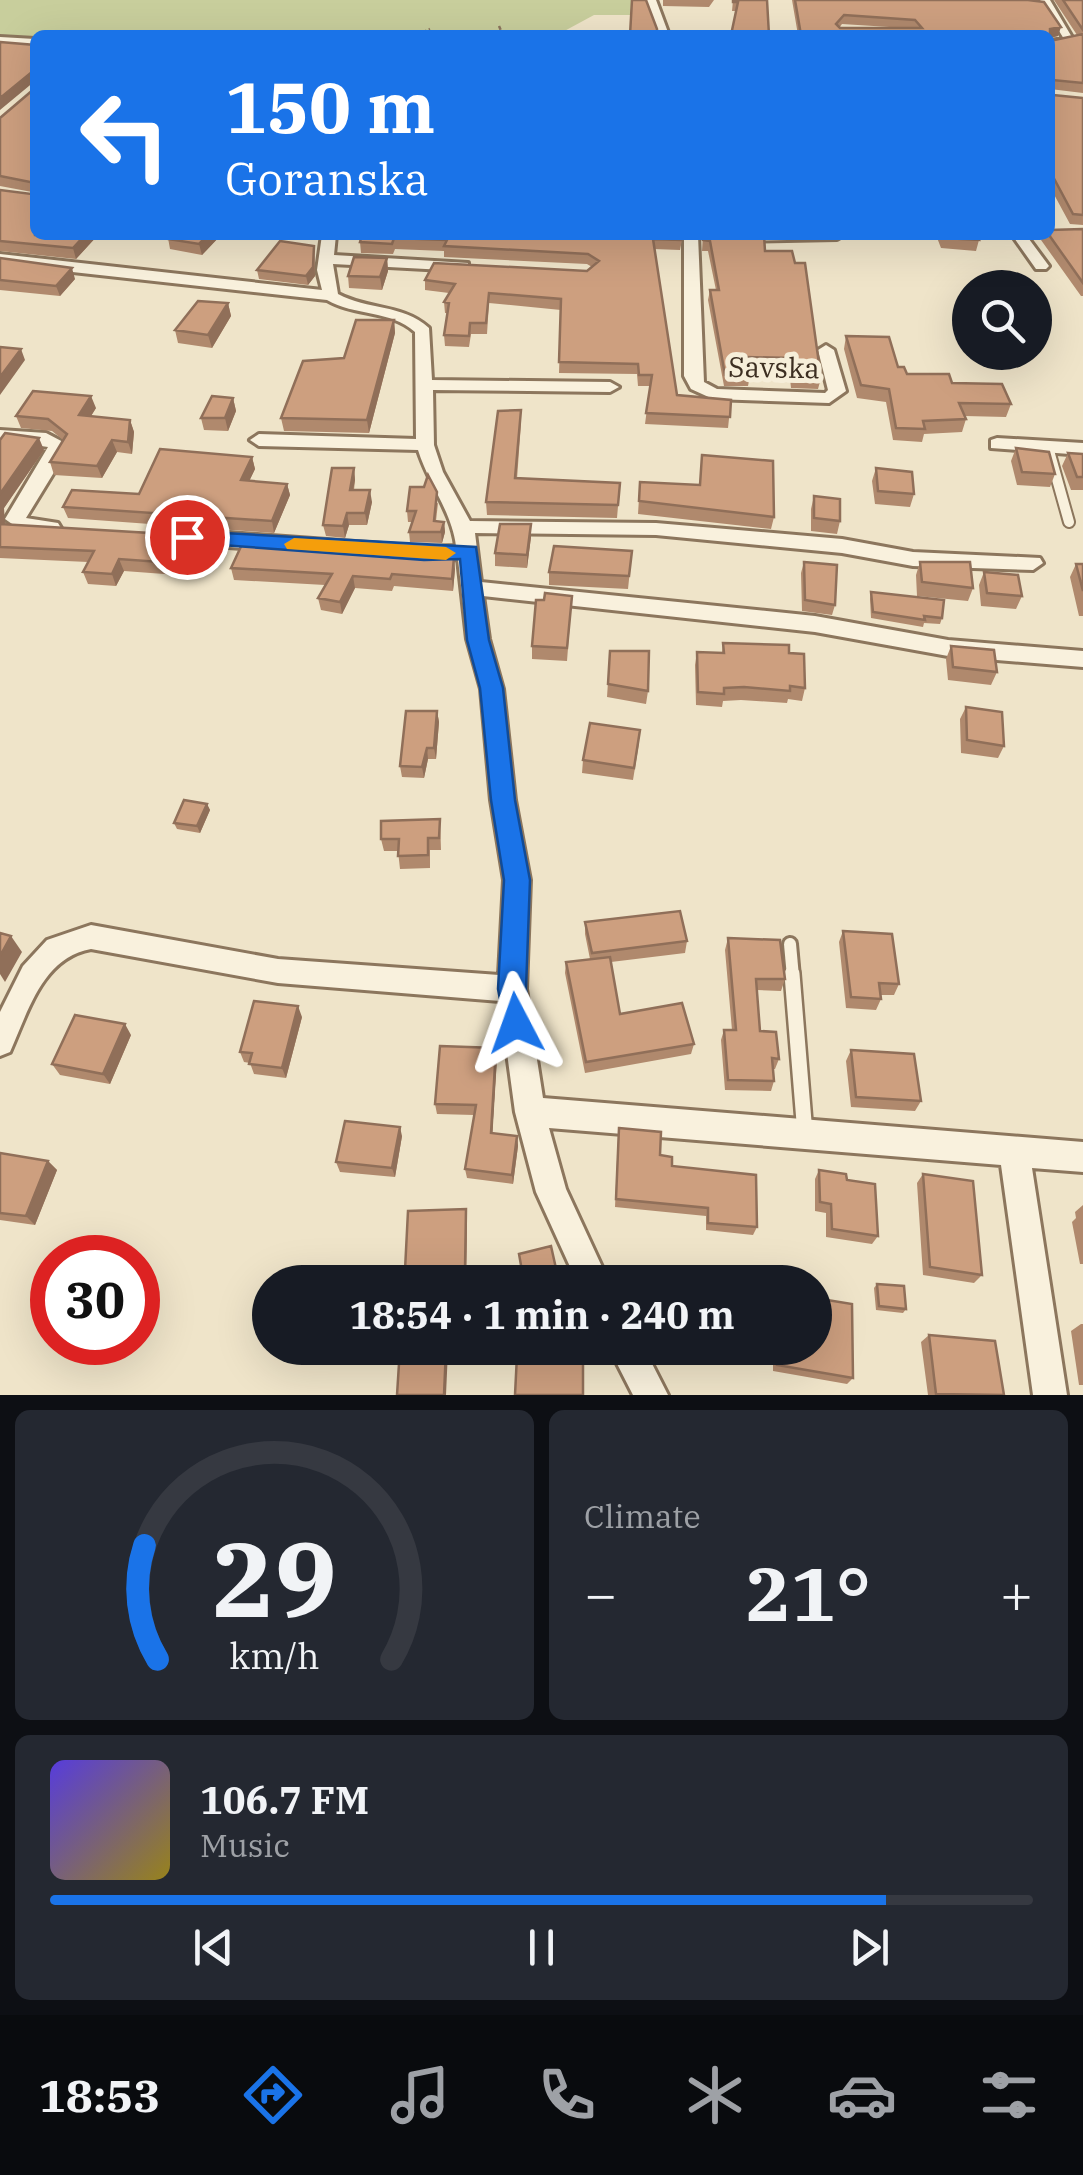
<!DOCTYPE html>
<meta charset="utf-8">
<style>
:root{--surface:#171b24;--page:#242831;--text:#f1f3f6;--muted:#9ea1a6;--line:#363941;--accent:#1a73e8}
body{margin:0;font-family:"IBM Plex Serif",serif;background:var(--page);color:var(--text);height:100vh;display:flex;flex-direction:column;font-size:38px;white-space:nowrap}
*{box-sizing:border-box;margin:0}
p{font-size:32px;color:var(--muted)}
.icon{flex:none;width:55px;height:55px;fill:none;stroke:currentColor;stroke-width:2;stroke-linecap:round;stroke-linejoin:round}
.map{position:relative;height:1395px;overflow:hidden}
.panel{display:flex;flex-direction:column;gap:15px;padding:15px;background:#0d0f14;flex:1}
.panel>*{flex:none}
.banner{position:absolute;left:30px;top:30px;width:1025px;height:210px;border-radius:15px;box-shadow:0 10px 40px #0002;background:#1a73e8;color:#fff;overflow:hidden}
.buttons{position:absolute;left:952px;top:270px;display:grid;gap:20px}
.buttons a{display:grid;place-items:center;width:100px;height:100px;border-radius:50%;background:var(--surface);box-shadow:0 10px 40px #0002;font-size:50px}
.speed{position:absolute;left:30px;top:1235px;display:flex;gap:20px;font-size:50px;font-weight:700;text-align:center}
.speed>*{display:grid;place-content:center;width:130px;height:130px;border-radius:50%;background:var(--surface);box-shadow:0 10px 40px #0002;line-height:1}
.speed .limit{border:15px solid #d22;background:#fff;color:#111}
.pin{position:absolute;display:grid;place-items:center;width:85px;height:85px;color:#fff;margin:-42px;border:5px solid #fff;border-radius:50%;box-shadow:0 2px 10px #0007}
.me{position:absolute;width:110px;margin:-55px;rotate:356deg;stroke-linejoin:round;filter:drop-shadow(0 0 8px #0008)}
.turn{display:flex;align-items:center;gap:35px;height:210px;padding:0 30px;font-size:45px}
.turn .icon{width:130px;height:130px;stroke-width:2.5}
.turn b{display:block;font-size:70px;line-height:85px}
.big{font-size:75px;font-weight:800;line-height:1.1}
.panel .widget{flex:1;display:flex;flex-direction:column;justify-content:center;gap:15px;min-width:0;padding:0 35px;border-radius:15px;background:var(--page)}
.panel .dial{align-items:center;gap:0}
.dial svg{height:260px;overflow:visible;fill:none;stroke:var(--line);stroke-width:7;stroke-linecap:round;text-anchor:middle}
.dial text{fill:var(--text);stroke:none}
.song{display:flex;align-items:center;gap:30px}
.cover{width:120px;height:120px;border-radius:15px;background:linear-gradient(135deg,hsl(250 70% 55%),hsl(50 70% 35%))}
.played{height:10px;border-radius:5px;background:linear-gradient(90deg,var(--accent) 85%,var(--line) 85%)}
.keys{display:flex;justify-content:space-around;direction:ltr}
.heat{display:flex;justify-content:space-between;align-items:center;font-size:55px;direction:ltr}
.panel .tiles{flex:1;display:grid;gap:15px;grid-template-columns:1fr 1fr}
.widget:last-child{grid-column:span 2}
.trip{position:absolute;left:252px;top:1265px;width:580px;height:100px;border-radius:50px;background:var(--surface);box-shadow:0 10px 40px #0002;font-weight:800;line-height:100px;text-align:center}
.dock{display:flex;height:160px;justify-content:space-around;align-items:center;background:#090b0e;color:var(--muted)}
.dock .icon{width:70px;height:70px}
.dock .selected{color:var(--accent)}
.dock b{font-size:45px;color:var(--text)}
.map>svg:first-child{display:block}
</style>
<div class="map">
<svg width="1083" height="1395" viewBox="0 0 1083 1395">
<rect width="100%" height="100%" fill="#efe4c9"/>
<path fill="#c8ce9c" d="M0,0H641L633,15H594L557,35L35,37L0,35Z"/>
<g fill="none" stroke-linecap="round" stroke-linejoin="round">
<g stroke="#8c765d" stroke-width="14">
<path id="service-far2" d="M1048,447L1069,522"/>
</g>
<g stroke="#8c765d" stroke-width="18">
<path id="service-far1" d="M790,944L793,977"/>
</g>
<g stroke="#8c765d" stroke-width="20">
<path id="service" d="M792,974L805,1134"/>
</g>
<g stroke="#8c765d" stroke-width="6">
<path id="minor" d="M646,0H656L669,35H657Z
M1040,0H1050L1076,44L1050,47V41L1064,39Z
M0,37L35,39V45L0,43Z
M322,235H336L334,255L468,263V269L463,271L333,264L338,294C367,310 403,304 429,328L432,380L610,382L619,387L610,392L433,390L434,445L443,472L470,521L656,523L842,539L913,552L1040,558L1043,563L1033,570L913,566L842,553L656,535L475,533L481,582L815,616L948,640L1083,651V667L948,656L815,632L483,596L489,639L503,689L515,800L530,880L526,989L543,1098L1083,1142V1172L1032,1168L1067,1395H1033L1001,1165L549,1128L566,1189L609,1282H577L536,1192L515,1112L500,1001L278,983L91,949C42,958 28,1012 10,1052L0,1056V1012L23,966L47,940L91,925L278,959L499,975L504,880L491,800L481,689L467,639L458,559L425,561L173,543L163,536L173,529L425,547L456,546C452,512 428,483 418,450L259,446L250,440L259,434L416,439L415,332C391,310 354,316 327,300L0,264V254L322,290L317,270Z
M684,235H698L704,382L717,389L825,393L828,390L818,350L826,345L834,350L846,391L829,403L713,399L691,389L684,376Z
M729,235H844L837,239L735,241L730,240Z
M1012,235H1026L1049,266L1046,269H1036Z
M0,430L46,433L67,444L64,456L26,518L58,523L61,528L58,533L22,531L5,519L48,447L0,440Z
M997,438L1083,443V455L991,448V440Z
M609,1348H644L668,1395H633Z"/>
</g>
<path stroke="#8c765d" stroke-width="2.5" stroke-dasharray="4 2.5" stroke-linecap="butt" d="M499,26L503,35
M417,35L430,29"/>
<use href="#service-far2" stroke="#f9f1dd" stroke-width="10"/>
<use href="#service-far1" stroke="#f9f1dd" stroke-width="12"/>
<use href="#service" stroke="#f9f1dd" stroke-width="15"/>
<use href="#minor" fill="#f9f1dd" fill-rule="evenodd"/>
</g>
<path fill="#b0896d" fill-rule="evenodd" d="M663,0H714L709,7L663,6Z
M733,0H767L736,11H732Z
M792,0H1028L1058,36L1050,38V41L1077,35L1054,0H1083V93L1050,89V35H798ZM842,24L905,28H839Z
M1050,92L1053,95L1083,98V225L1070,224L1050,187Z
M0,118L98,235L76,259L0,251V190L31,194L32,192L0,186Z
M1083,229V296H1081L1041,240L1043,235Z
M144,235H221L202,255L170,249L168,238Z
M362,235H683L680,250L654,249L677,395L731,400L728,428L645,424L650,386H638L637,374L559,373L561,310L489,303L487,334H471L469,347L445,346L444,335L447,313H445L444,302L449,293L425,290V280L587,271L592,267L587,264L444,257V251L395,249L393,254L361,253L360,242Z
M703,235L765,251L821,378L818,389L791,388L789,369L749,368L750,376L748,386H724L708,300L710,290H716L708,251H702Z
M936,235H977L979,240L976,251L941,248Z
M314,246L315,276L308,285L259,279L257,270Z
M0,258L75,279L60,296L0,290Z
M387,258L388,271L382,290L349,288L348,276Z
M228,303L231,316L212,348L178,343L175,330Z
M394,320L395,333L369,433L284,431L281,418Z
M846,336L898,367L907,374L952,383L1011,404L1006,417L965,416L966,419L962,432L924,434L922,442L893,440L886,402L857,398L844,349Z
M233,398L236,411L228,431L204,430L201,418Z
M96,408L91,416L130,420L134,432L132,454L117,452L102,478L54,475L50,462L63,440L52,431L21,428L16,416Z
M521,423L517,479L620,483L617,518L487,515L486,502Z
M0,440L44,450L4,508V524L204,548L191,576L124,571L116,586L88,584L83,572L88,562L0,558Z
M1016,448L1055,474L1050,487L1017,485L1011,461Z
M1068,453L1083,454V490H1071L1062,466Z
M252,457L255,469L249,481L287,484L290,495L274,533L68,518L63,507L139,494Z
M354,468L355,480L354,490L372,502L367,525H349L345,538L326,536L323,525Z
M876,468L914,494L910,507L875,504L872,481Z
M640,482L699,485L774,517L771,529L638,514Z
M814,496L840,521L837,534L811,531V509Z
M438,503L436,521L444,522L445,532L442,543L410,542L409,532L412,522H408L407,511Z
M531,524V537L527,568L495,566V553Z
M632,551L628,589L549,585V572Z
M400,555H435L455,569L453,591L394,586L392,591L355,588L342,614L321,610L318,598L325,585L234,580L231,568Z
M804,562L835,605L832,615L802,611L801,573Z
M920,562L973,588L968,601L917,596L916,575Z
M1076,564H1083V616H1079L1070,577Z
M984,572L1022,596L1016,609L981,606L979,585Z
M871,592L942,618L940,624L924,623L923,627L871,618L870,599Z
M572,596L567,661L532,659V646L544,600Z
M723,643L789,653L805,688L802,701L788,699L787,703L741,700L723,701L722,707L696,705L695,665L697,652L722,653Z
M951,646L997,672L991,685L948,680L946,659Z
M610,651L648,691L646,704L607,697Z
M966,707L1004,746L998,758L961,753L960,719Z
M437,711L439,722L436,759H428L424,778L402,777L400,766Z
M639,743L633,780L582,773L583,760Z
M207,804L210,810L200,833L177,829L174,823Z
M440,819L441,850H430V868L400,869L398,851H384L381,839Z
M585,922L687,941L685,953L611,962L620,1014L694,1044L691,1054L585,1073L565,973L566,962L590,959L585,934Z
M843,931L899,984L894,995H880L881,999L876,1010L846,1008L839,942Z
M728,938L785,979L781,991L757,990L760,1031L779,1059L775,1069H773L774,1081L771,1091L725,1090L721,1040L724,1030H732L725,950Z
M302,1017L286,1078L254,1074L250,1063L244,1062L240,1052Z
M131,1035L110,1084L60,1075L52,1064Z
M851,1050L921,1101L915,1111L851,1107L846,1061Z
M497,1058L492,1133L517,1136L518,1146L513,1184L467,1178L465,1169L474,1115L437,1114L435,1104Z
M402,1136L395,1177L340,1172L336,1162Z
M618,1137L660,1155L672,1166L757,1227L753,1235L706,1230V1216L615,1207Z
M0,1153L48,1161L57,1170L35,1225L0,1220Z
M819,1170L878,1236L872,1244L826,1237V1213L815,1211V1179Z
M923,1174L982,1275L974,1283L923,1275L917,1183Z
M1083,1205V1264H1080L1072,1222L1076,1218L1075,1212Z
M467,1218L466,1277L407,1278L405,1270Z
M877,1284L906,1309L903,1313L876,1310L874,1288Z
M1081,1324H1083V1385H1079L1071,1331Z
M929,1335L1004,1395H928L921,1342Z
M773,1348H815L853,1378L847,1384L773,1371Z"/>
<path fill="#906f59" d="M1061,27L1058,36L1050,38V29Z
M32,72L35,81L0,110V98Z
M85,235H98L76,259L73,248Z
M208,235H221L202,255L199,244Z
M314,246L315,276L308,285L306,276Z
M387,258L388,271L382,290L380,277Z
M72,268L75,279L60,296L56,286Z
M228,303L231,316L212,348L208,335Z
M394,320L395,333L369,433L367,420Z
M21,349L25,360L0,395V377Z
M91,396L96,408L84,427L79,415Z
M233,398L236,411L228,431L225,418Z
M130,420L134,432L132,454L128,442Z
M39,438L44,450L4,508L5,523L0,531V494Z
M112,440L117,452L102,478L97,466Z
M252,457L255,469L244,492L241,480Z
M354,468L355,480L351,501L350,490Z
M287,484L290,495L274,533L272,521Z
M370,490L372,502L367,525L365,513Z
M347,513L349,525L345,538L343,526Z
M444,522L445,532L442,543L441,532Z
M531,524V537L527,568V555Z
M200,536L204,548L191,576L188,564Z
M454,557L455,569L453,591L452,579Z
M119,559L124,571L116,586L112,574Z
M353,576L355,588L342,614L340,602Z
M437,711L439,722L436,759L434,748Z
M427,748L428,759L424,778L422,767Z
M207,804L210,810L200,833L197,826Z
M11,936L22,952L5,982L0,974V956Z
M298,1006L302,1017L286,1078L282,1068Z
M125,1024L131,1035L110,1084L103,1074Z
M496,1048L497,1058L492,1142L491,1133Z
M400,1127L402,1136L395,1177L392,1168Z
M517,1136L518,1146L513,1184L512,1175Z
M48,1161L57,1170L35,1225L26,1216Z
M466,1209L467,1218L466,1277L465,1269Z
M446,1348L448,1350L446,1395H444Z"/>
<path fill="#cd9f7f" stroke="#906f59" stroke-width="2.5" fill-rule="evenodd" d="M632,0H646L657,29V35H630Z
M733,0H767L769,35H731L738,2H733Z
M795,0H1028L1044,2L1061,27L1050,29V41L1083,34V83L1053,80L1050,89V35H801ZM844,15L915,20L922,28H840L836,24Z
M1063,0H1083V30Z
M0,42L35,45V75L32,72L0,98Z
M35,84V183L0,176V118L34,89Z
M1050,92L1053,95L1083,98V215L1073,214L1050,171Z
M35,184V235H85L73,248L0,241V190L31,194Z
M1083,229V283L1049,235H1050V230Z
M172,235H208L199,244L168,239Z
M362,235H682L681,240L653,239L677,395L731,400L730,417L646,413L652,375H639L638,364L559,362L561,299L489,293L486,323H470L469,336L444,335L449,303L444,302L455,284L425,280L434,263L587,271L599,261L588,254L444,246L447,240L394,238L392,244L360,242Z
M703,235H764L765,251H792L795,263H805L821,378L793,377L791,358L747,357L750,376L725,375L710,290H719L710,241L703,240Z
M943,235H977L979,240L944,238Z
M280,241L314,246L313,267L306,276L257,270Z
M354,257L387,258L380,277L348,276Z
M0,258L72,268L56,286L0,280Z
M198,301L228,303L208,335L175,330Z
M356,320H394L367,420L281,418L303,361L344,358Z
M846,336L889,337L898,367H904L907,374H949L952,383L1002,384L1011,404L959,403L966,419L923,421L925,429L896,428L889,389L861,385Z
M0,347L21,349L0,377Z
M33,391L91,396L79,415L130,420L128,442L112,440L97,466L50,462L67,434L48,419L16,416Z
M212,396L233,398L225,418H201Z
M521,410L515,478L620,483L618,505L486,502L498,411Z
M5,433L39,438L0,494V440Z
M1016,448L1049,452L1055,474L1022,472Z
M160,449L252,457L241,480L287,484L272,521L63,507L72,490L139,494Z
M1068,453L1083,454V477H1077Z
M702,455L773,461L774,517L639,501L640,482L700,485Z
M332,468H354L350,490H370L365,513H347L343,526L323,525Z
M876,468L912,472L914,494L878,491Z
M428,475L437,492L434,521L444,522L441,532H409L416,511H407L410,487H424Z
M814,496L840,499V521L814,518Z
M0,524L200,536L188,564L119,559L112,574L83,572L94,551L0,547Z
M500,524H531L527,555L495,553Z
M244,540L400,555L401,551L434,552L433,555L454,557L452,579L392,574L390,579L353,576L340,602L318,598L332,574L231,568Z
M554,546L632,551L629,576L549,572Z
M804,562L837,565L835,605L805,600Z
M920,562H970L973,588L922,582Z
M1076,564H1083V591Z
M984,572L1018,575L1022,596L987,593Z
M871,592L944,600L942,618L924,616L925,620L873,612Z
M545,593L572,596L567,648L532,646L536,600H544Z
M723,643L789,645V653L804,654L805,688L790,686V691L744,687L724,688V694L698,692L697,652L724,653Z
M951,646L994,650L997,672L953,667Z
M610,651H649L648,691L608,684Z
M966,707L1002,712L1004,746L967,740Z
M406,711H437L434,748H427L422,767L400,766Z
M590,723L640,730L634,768L583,760Z
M184,800L207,804L197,826L174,823Z
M440,819L439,838H428V855L398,856L399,839H381V821Z
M680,911L687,941L592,953L585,922Z
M843,931L892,934L899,984L879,983L881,999L851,997Z
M0,933L11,936L0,956Z
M728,938L780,940L785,979H756L760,1031L776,1032L779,1059L772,1058L774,1081L728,1080L724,1030H736Z
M610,957L620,1014L682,1003L694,1044L586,1062L566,962Z
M254,1001L298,1006L282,1068L249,1064L252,1053L240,1052Z
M75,1015L125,1024L103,1074L52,1064Z
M440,1046L496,1048L491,1133L517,1136L512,1175L465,1169L476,1105L435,1104Z
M851,1050L914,1054L921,1101L856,1097Z
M345,1121L400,1127L392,1168L336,1162Z
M619,1128L661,1132L660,1155L672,1157V1166L756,1175L757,1227L708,1223V1208L616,1199Z
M0,1153L48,1161L26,1216L0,1213Z
M819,1170L846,1174L847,1180L875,1184L878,1236L832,1229L831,1204L820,1202Z
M923,1174L973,1181L982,1275L930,1267Z
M466,1209L465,1269L405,1270L408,1211Z
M551,1246L559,1282H524L519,1254Z
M673,1274L723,1281V1282H673Z
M877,1284L904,1286L906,1309L879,1306Z
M815,1298L852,1304L853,1378L777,1365V1348H815Z
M929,1335L995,1341L1004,1395L936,1394Z
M400,1348H446L444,1395H397Z
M517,1355L564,1358V1361L583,1362V1395H515Z"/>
<path fill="#1a73e8" stroke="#114b97" stroke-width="2.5" d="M187,531L476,547L489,640L503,688L515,800L530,880L526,989L530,1023L526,1032L516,1036L506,1032L498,989L504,880L491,800L480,688L467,640L460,559L424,560L180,542L177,537Z"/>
<path fill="#f59e0b" d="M294,538L446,547L456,553L446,560L287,549L284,544Z"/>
<g text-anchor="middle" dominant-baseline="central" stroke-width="10" stroke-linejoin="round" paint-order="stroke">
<g font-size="28" fill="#3c2e21" stroke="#f6eed9">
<text transform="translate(774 367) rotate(1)">Savska</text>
</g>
</g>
</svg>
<div class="buttons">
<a><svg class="icon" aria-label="search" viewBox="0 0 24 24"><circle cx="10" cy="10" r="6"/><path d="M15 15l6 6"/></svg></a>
</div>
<div class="speed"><div class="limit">30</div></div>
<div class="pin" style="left:187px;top:537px;background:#d93025"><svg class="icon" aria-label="arrive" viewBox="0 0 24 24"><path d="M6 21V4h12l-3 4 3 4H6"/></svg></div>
<svg class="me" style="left:516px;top:1023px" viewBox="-20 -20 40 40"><path d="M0-17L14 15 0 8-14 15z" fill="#1a73e8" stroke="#fff" stroke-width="4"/></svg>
<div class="trip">18:54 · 1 min · 240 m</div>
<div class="banner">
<div class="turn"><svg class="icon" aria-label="left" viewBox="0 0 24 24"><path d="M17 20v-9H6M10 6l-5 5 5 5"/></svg><div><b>150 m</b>Goranska</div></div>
</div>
</div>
<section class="panel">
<div class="tiles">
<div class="widget dial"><svg viewBox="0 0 100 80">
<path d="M14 69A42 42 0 1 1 86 69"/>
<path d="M14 69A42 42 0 0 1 10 34" stroke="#1a73e8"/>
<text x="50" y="56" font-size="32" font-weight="700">29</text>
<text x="50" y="72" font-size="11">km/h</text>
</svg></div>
<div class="widget"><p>Climate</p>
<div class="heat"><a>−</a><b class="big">21°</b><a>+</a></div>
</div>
<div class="widget">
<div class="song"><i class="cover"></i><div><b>106.7 FM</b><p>Music</p></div></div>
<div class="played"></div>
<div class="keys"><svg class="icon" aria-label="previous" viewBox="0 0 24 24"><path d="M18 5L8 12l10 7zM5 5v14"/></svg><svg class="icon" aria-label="pause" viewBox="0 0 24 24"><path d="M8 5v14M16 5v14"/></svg><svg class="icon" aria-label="next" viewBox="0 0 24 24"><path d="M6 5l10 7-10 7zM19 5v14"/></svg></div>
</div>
</div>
</section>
<nav class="dock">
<b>18:53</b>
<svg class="icon selected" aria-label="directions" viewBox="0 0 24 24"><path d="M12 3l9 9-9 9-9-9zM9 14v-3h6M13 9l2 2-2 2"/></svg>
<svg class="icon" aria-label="music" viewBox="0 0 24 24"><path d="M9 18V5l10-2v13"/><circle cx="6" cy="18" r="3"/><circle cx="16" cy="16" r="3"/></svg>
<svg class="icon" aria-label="phone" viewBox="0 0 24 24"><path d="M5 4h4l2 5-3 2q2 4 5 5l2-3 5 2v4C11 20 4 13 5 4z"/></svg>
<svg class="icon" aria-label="climate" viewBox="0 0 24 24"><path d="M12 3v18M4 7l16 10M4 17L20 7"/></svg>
<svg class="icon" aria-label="car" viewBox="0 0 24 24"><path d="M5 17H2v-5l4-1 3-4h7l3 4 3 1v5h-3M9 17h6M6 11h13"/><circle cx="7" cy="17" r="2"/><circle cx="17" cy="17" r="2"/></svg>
<svg class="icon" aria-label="filters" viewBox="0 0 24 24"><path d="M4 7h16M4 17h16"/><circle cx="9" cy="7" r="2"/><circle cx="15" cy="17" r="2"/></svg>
</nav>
